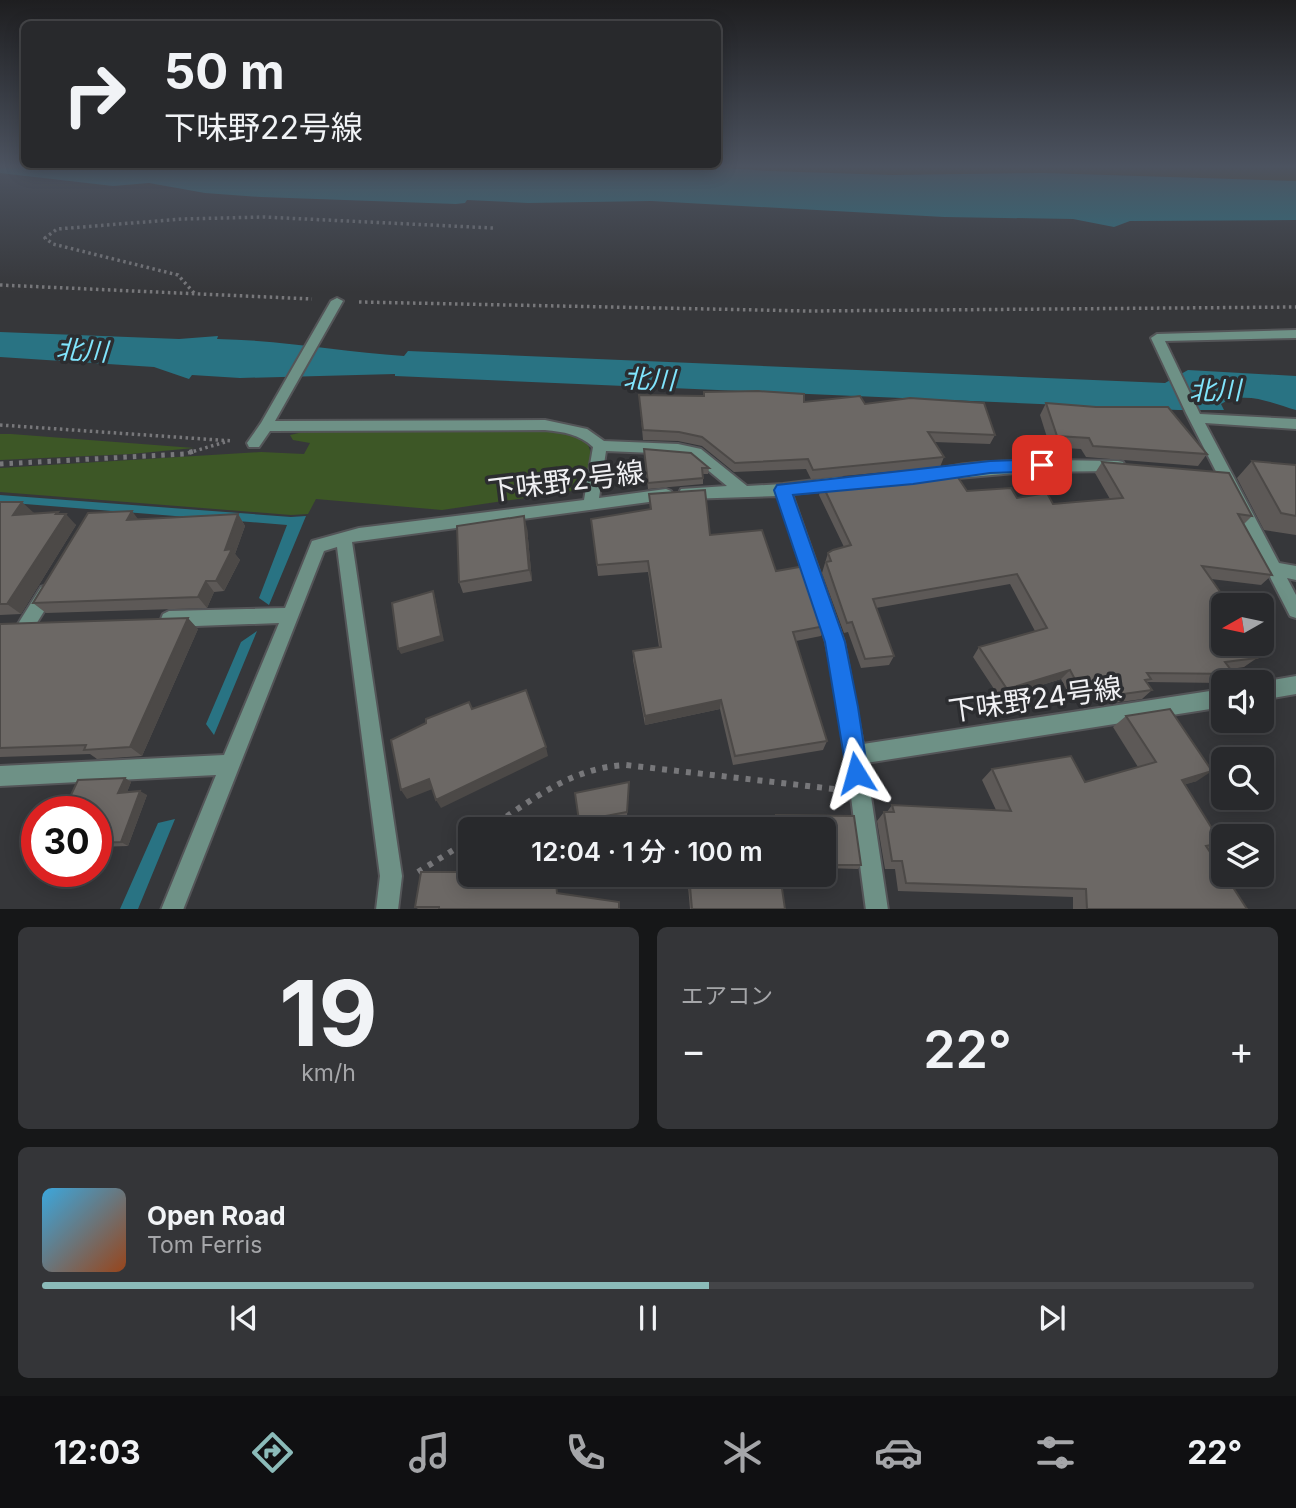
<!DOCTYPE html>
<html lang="ja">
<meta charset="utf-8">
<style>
:root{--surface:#28292c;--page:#343538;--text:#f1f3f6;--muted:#a5a6a9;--line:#444548;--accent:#8bbbb9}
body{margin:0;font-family:Inter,"Noto Sans JP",sans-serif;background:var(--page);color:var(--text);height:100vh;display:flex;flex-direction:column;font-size:26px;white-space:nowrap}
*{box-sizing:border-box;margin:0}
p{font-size:23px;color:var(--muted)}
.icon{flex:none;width:38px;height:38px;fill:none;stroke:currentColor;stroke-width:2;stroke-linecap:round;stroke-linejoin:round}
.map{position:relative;height:909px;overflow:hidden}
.panel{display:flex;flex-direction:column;gap:18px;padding:18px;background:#161718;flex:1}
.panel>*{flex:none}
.top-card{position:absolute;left:21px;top:21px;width:700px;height:147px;border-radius:10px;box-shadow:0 4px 18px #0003,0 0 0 2px var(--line);background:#28292c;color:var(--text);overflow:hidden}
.needle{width:46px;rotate:261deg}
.tools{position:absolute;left:1211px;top:593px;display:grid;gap:14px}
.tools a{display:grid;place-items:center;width:63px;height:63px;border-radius:10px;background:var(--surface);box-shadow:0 4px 18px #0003,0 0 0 2px var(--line);font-size:35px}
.speed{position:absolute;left:21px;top:796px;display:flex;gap:14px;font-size:35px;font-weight:700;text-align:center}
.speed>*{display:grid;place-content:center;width:91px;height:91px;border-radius:50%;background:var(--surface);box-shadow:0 4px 18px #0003,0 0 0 2px var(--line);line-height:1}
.speed .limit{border:10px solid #d22;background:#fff;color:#111}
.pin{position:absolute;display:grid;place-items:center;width:60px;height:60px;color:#fff;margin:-30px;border-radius:14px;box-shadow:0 4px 10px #0006}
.me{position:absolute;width:77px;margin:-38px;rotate:352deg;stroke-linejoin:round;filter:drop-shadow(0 0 5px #0008)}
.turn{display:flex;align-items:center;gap:24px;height:147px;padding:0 28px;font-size:32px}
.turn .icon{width:91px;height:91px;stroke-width:2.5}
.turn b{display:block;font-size:49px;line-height:60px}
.big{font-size:52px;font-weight:600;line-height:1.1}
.panel .tile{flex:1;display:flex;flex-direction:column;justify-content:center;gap:10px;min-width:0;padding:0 24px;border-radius:10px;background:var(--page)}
.panel .dial{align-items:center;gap:0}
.dial b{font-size:91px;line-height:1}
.song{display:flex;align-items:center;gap:21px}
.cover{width:84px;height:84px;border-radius:10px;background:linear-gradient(135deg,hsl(200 70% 55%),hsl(20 70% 35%))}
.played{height:7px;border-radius:4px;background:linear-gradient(90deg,var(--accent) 55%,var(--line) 55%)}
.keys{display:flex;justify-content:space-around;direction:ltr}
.heat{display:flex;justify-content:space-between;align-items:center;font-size:38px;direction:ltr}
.panel .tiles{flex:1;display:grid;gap:18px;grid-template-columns:1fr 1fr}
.tile:last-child{grid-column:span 2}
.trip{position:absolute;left:458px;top:817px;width:378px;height:70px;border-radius:10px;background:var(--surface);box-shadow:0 4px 18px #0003,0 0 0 2px var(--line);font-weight:600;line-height:70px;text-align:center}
.tabs{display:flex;height:112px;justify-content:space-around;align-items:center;background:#101012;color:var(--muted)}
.tabs .icon{width:49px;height:49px}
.tabs .selected{color:var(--accent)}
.tabs b{font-size:32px;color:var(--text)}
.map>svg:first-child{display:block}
</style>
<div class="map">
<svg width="1296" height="910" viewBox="0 0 1296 910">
<rect width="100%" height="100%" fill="#36373a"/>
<path fill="#3d5726" d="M554,430C597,435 594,452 586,489L442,510L316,499L308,514L291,515L0,492V468L261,452L304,454L310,443L293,440L290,435L303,432Z
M0,434H11L194,448L131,454L0,460Z"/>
<path fill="#473e1e" d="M687,165H1296V181L1044,173L892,175L769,171Z"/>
<path fill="#297383" d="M0,165H687L769,171L892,175L1044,173L1296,181V220L1130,221L1114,227L1073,219L944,217L651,201L528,203L467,200L465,203L456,204L261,197L205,193L149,183L113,186L0,173Z
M0,332L179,339L218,336L217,339C280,340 342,352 404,356L408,351L1165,383L1188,370L1296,376V410C1272,403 1244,390 1221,404L1224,410H1178L395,376V374L240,378L192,375L189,379L154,367L0,357Z
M0,495L291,517L306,516L269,605L259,598L287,525L0,502Z
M257,631L214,735L206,724L241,642Z
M175,819L138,909H120L158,823Z"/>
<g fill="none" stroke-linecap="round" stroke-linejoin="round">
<g stroke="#545558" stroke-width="4">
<path id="street" d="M337,298L343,301L275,421L545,420L587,429L604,441L678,444L701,449L747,486L783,484L839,477L844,479L846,483L844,487L839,489L792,494L844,642L863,744L1223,689V707L866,763L888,910H866L839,707L826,642L778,496L686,499L681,497L679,493L681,489L727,486L692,457L678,454L606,451L599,498L666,489L671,491L673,495L671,499L352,542L402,876L398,910H376L380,876L337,547L324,551L183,910H161L216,775L0,786V766L224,755L279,623L169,627L163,624L161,619L163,614L169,611L285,608L312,541L359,528L584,500L593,447C579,434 564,432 545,430L270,431L259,447H249L247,443L261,423L331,301Z
M1296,330V338L1165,341L1200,414L1296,419V429L1205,423L1279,563L1296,566V580L1287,578L1296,595V618L1290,616L1186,413L1151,338L1157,334Z
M1049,460L1118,461L1123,462L1125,466L1123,470L1118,471L1026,472L935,480L930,479L928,475L930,471C967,460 1011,462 1049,460Z
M47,585L53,587L55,592L53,597L33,629L27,632L21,629L18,624L21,619L41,587Z
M1296,676V694L1262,700L1261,682Z"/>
</g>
<path stroke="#77777a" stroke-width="3.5" stroke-dasharray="2.5 3.5" stroke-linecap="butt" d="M0,285L312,299
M194,293L178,275L53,244L45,238L57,229L182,219L264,217L493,228
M359,302L809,311L1296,307
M0,425L233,441
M188,453L225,442"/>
<path stroke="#77777a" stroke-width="5" stroke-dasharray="3.5 6" stroke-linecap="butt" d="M0,464L184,454L194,451"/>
<path stroke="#77777a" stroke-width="6" stroke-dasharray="5 7" stroke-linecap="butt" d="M487,830C530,801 572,767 626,765L834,789
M418,872L471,839"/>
<use href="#street" fill="#6e9186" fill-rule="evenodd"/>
</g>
<path fill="#5d5957" d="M639,395L865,404L995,435L990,444L934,442L944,457L940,467L811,479L806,469L734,472L702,446L678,441L643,440Z
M1046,403L1207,454L1198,466L1086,457L1081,449L1050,447L1040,415Z
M644,449L709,468L708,474H703V484L648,489Z
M1252,461L1296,465V535L1264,530L1237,478Z
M1102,462L1252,516L1244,524L1272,575L1261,585L1211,579L1223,644H1253L1249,647L1257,658L1244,667L1231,669L1234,674L1222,683L1147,682L1152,690L1142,699L1099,705L1092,694L1070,696L1061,679L1000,698L973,657L979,647L1035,631L1010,584L876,608L894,656L889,665L861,668L848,632L844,633L822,573L828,553L844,547L819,495L822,484L967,491L1053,504L1110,499L1095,473Z
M649,494L710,535L776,571L825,626L821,636L796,641L827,741L823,750L733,765L720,709L645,725L633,660V651L659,647L648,572L598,576L591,519L650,509Z
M0,502L34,513L60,514L76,525L21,614L0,615Z
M238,514L245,526L235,554L240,560L224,591L214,592L207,608L46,613L33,603L138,519Z
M527,528L532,581L463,593L459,582Z
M0,624L198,629L142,756L97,759L90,754L0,757Z
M1126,716L1197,781L1185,784L1221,843L1208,849L1247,909H1073V897L898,891L895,869H885L877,821L884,812H887L892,805L996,810L982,780L992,769L1085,782L1138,767L1113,727Z
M125,778L131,782L127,792L147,795L128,846L96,847V812Z
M629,787L627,816L579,825V821Z
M776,815L854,816L861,865L858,869L824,868V830H775L774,820Z
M468,872L473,879L559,893L620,909H418L415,907Z
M687,875H780L785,909H690Z"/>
<path fill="#4c4947" d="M22,502L34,513L13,515Z
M132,511L141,523L127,520Z
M58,512L63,517L66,514L76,525L21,614L7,604Z
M238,514L245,526L235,554L240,560L224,591L216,581L225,550Z
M524,516L527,528L532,581L529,570Z
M206,581L214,592L207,608L198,597Z
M433,591L435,597L444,641L401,654L398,649Z
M188,618L198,629L142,756L130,747Z
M1070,670L1061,679L1000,698L1007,689Z
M721,700L720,709L645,725V716Z
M546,747L548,756L441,808L436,800Z
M1212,771L1197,781L1167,790L1182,780Z
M125,778L131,782L125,797L118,793Z
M429,779L435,788L407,799L401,790Z
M140,791L147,795L128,846L121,842Z
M468,872L474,880L467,879Z"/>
<path fill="#6c6865" stroke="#4c4947" stroke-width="2" d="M758,391L804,394V402L860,396L865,404L910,398L984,403L995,435L928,432L944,457L813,470L808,459L735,463L702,437L679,432L643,430L639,395L704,396V392Z
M1046,403L1096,407H1168L1207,454L1093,446L1089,438L1057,436Z
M644,449L691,453L709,468H702L703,478L648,483Z
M1252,461L1296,465V516L1281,513Z
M1102,462L1229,473L1252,516L1238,514L1272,575L1202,566L1230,606H1223V644H1246L1257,658L1225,662L1234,674L1147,673L1151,679L1145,680L1152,690L1109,696L1102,685L1079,687L1070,670L1007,689L979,647L1047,628L1017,574L873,599L894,656L865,659L852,622L847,623L826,562L831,561L828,553L833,550L851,545L822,484L953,470L967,491L1011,488L1017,498L1047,493L1053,504L1123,498Z
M705,490L710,535L762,530L776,571L805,566L825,626L793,632L827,741L735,756L721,700L645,716L633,651L661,647L648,561L597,565L591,519L651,509L649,494Z
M0,502H22L13,515L58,512L56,514H66L7,604H0Z
M132,511L127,520L238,514L225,550L232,549L216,581H206L198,597L33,603L88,513Z
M524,516L529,570L459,582L457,526Z
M433,591L441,636L398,649L392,603Z
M188,618L130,747L84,750L86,745L0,748V624Z
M526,690L546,747L436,800L429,779L401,790L391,740L426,723V719L469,702L472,709Z
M1170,709L1212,771L1182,780L1221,843L1206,846L1223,872V875H1225L1247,909H1087L1086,889L906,883L902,861H892L884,812H894L892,805L1011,811L992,769L1071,756L1085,782L1156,762L1126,716Z
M125,778L118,793L140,791L121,842L96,843V812H63L78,780Z
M629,782L627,812L579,821L575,793Z
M776,815L854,816L861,865H824V830H777Z
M421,872H468L467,879L556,883L557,893L619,902V909H439V907H415Z
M689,875H780L785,909H692Z"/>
<linearGradient id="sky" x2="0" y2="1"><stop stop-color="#1e1e20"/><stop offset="0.57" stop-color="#4c5360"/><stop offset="1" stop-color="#4c5360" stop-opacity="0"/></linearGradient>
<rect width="1296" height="292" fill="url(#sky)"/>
<path fill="#1a73e8" stroke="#114b97" stroke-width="2" d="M1042,459L1050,465L1042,471L990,473L913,484L793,495L845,642L858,707L868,773L864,781L856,784L848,781L825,642L774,490L777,485L990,461Z"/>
<g text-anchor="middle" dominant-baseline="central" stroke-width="7" stroke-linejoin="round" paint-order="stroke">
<g font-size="26" font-style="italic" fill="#81e5fd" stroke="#2c2d30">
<text transform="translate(82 350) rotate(3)">北川</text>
<text transform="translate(649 379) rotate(2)">北川</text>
<text transform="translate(1215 390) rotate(-1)">北川</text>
</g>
<g font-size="28" fill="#f0f0f3" stroke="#2c2d30">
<text transform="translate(566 481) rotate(-7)">下味野2号線</text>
<text transform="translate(1035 699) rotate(-8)">下味野24号線</text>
</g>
</g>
</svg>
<div class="tools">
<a><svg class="needle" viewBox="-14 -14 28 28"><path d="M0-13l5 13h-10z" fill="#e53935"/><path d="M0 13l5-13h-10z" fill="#a5a6a9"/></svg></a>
<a><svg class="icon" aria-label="sound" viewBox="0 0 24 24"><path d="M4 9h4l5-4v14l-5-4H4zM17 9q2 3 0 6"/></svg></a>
<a><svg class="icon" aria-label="search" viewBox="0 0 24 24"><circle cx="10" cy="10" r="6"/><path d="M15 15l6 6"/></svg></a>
<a><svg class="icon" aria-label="layers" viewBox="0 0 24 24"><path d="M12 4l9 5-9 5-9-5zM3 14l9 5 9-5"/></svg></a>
</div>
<div class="speed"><div class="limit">30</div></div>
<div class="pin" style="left:1042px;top:465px;background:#d93025"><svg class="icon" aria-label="arrive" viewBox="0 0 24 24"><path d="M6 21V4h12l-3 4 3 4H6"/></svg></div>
<svg class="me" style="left:856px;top:773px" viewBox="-20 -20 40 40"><path d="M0-17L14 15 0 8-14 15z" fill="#1a73e8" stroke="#fff" stroke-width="4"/></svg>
<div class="trip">12:04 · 1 分 · 100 m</div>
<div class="top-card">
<div class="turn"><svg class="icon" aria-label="right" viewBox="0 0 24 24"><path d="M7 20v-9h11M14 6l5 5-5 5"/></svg><div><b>50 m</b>下味野22号線</div></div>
</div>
</div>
<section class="panel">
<div class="tiles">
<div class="tile dial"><b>19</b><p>km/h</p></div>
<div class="tile"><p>エアコン</p>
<div class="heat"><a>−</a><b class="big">22°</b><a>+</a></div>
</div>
<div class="tile">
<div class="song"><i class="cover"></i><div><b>Open Road</b><p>Tom Ferris</p></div></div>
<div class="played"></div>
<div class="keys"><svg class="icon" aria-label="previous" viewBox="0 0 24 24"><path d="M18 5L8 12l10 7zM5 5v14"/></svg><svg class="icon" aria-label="pause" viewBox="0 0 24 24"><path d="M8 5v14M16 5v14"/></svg><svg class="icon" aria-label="next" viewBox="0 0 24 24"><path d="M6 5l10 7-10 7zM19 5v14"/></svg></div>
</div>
</div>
</section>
<nav class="tabs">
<b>12:03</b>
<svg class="icon selected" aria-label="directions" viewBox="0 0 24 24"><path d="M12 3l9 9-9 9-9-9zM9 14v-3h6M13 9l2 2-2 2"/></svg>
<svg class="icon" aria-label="music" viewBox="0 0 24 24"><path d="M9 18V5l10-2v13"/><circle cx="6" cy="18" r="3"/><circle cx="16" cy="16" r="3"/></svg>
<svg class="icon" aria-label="phone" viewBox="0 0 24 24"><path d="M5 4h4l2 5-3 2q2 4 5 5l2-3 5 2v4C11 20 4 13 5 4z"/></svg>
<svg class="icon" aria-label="climate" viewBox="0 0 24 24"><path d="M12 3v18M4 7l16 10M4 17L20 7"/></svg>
<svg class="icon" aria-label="car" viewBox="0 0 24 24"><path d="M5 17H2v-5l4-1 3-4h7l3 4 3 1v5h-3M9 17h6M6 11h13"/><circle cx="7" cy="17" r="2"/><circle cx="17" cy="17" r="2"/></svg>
<svg class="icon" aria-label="filters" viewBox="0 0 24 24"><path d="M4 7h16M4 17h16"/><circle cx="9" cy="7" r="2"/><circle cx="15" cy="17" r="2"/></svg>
<b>22°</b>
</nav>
